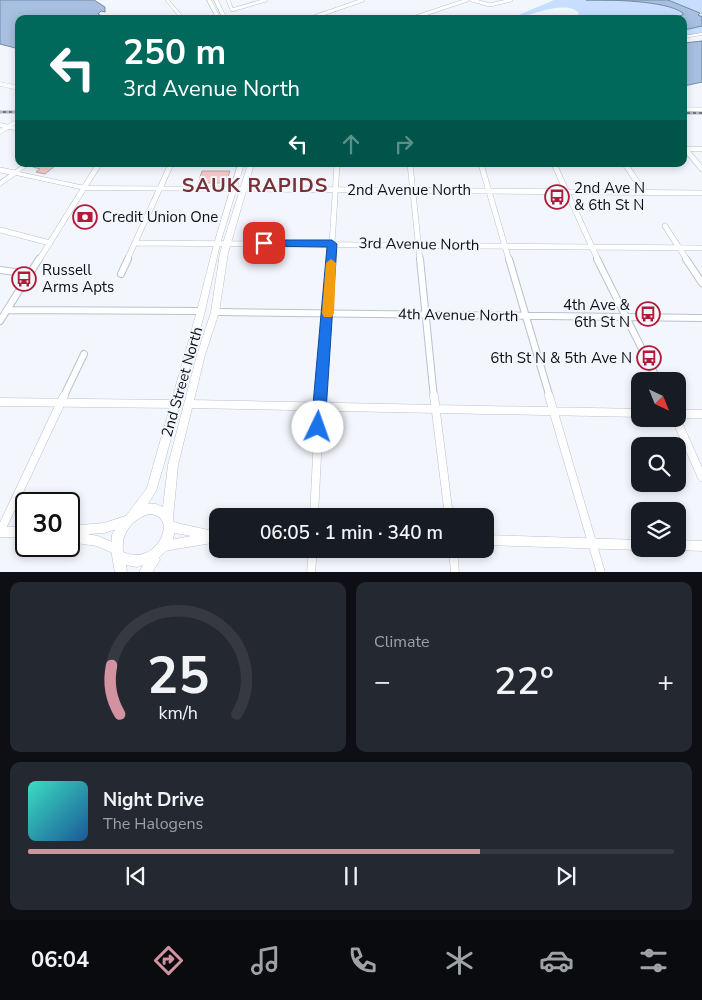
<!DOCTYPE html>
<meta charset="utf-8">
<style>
:root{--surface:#171b24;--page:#242831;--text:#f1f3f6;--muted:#9ea1a6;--line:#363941;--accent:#d392a0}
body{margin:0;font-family:"Nunito Sans",sans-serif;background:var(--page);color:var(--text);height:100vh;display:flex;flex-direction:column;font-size:19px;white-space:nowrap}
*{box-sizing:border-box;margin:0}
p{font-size:16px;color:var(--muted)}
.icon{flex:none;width:28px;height:28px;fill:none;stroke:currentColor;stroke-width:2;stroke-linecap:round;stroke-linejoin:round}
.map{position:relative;height:572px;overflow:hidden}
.panel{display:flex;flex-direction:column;gap:10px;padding:10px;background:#0d0f14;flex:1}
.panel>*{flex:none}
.top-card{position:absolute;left:15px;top:15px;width:672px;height:152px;border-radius:10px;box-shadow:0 2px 8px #0003;background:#00695c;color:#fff;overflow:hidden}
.needle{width:32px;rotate:137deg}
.fabs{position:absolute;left:631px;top:372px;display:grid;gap:10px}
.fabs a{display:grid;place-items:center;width:55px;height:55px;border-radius:10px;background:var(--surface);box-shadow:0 2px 8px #0003;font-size:25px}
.speed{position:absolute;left:15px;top:492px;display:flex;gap:10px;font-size:25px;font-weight:700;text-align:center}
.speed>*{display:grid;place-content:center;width:65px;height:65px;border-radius:50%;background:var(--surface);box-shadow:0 2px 8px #0003;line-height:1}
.speed .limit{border:2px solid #111;border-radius:8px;background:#fff;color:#111}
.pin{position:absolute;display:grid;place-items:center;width:42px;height:42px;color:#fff;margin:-21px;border-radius:10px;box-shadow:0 2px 8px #0006}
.me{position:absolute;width:55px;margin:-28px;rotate:3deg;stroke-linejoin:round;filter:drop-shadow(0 0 4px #0008)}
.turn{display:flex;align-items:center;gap:18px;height:105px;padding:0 25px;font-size:22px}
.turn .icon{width:65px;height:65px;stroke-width:2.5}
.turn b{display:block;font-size:35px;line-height:42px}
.lanes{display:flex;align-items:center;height:48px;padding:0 25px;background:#0003;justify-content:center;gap:25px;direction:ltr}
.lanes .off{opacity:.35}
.big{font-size:38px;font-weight:600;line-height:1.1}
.panel .card{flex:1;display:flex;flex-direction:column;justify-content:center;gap:8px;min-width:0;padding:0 18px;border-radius:10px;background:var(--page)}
.panel .dial{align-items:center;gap:0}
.dial svg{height:130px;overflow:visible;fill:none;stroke:var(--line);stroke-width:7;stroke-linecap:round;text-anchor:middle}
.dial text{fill:var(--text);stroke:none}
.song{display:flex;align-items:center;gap:15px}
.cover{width:60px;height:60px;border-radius:8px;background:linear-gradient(135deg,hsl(170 70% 55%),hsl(210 70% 35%))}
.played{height:5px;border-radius:2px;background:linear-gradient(90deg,var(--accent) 70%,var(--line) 70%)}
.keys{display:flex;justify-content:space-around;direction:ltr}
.heat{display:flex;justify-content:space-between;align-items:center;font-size:28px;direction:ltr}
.panel .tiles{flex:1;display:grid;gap:10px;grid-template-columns:1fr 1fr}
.card:last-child{grid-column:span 2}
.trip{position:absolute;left:209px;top:508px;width:285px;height:50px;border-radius:10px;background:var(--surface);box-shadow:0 2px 8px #0003;font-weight:600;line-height:50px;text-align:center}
.menu{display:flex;height:80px;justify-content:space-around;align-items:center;background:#090b0e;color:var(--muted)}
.menu .icon{width:35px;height:35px}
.menu .on{color:var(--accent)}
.menu b{font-size:22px;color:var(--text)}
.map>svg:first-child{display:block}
</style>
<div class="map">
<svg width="702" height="573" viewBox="0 0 702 573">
<rect width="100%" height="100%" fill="#f3f7fd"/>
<path fill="#c7defe" d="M554,0H702V32L684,36V19H568L577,17L579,13C567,0 532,14 517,19H509Z"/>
<path fill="#a7bfe0" stroke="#788aa3" d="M0,0H94L105,7V12L101,11L98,14L107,19H19V49L0,44Z
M586,0H668L700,13L698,15L702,17V26L684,30V19H680L678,16L683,15V13C665,0 610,0 586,0Z
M702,41V82L684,86V43Z"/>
<path fill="#f8c8c9" stroke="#beaaaa" d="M38,164H44L55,166L45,174L36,172L40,169L33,167Z
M202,171H230L226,183H198Z
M82,212H92L90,214H94L90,222L76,225L77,223H73Z"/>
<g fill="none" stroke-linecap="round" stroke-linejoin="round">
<g stroke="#b8c2d1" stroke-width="4">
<path id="minor-far4" d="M167,0L183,19
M228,0L232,10L266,0
M472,0L490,5L511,0
M308,19L363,0
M410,19L467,0"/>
</g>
<g stroke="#b8c2d1" stroke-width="4.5">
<path id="minor-far3" d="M0,84L19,88
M684,109L702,110
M0,132L14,123
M684,147L688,152"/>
</g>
<g stroke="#b8c2d1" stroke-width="6">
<path id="minor-far2" d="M687,151L702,169
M410,164L420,260
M481,164L509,260
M554,164L598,260
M625,164L644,192
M0,170L15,173
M244,189L702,193
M665,226L687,260
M0,230L50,243
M135,243L702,248
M39,260L99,164
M127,260L171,164
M331,260L337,164"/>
</g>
<g stroke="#b8c2d1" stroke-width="8">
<path id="minor-far1" d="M420,259L434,398
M509,259L550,398
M597,259L658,381
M686,259L702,283
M0,270L30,274
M121,274L128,259
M7,310L201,311
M215,312L702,318
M0,321L39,259
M63,398L84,354
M320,398L331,259"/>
</g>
<g stroke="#b8c2d1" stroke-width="9">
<path id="minor" d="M434,396L449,516
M549,396L601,573
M0,402L175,404
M190,404L640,413
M678,414H702
M676,419L702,477
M314,516L320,396
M0,532L64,396
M453,549L455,573
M311,573L313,549"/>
</g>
<g stroke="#b8c2d1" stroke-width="1">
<path id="tertiary" d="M702,33V35L684,38V36Z
M24,164H30L19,172L85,186L244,187L247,189L244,191L85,190L16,175L0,186V181Z
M126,516L130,517L131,521L130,525L104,533L87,534L98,536L121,546L122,550L121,554L117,555L97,546L69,542V526L104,523Z
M169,520L181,524L218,532V542L164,551L160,550L159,546L160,542L191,536L175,533L165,529L164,525L165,521Z
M0,527H26V537H0Z
M485,535L640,540V549H643L640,550L485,545Z
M678,540L702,541V551L678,550L675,549H678Z"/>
</g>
<g stroke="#b8c2d1" stroke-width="1">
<path id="secondary" d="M207,0H211L221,19H217Z
M214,0H218L227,19H223Z
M0,123L19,127V131L0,127Z
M684,147H702V151H684Z
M238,164H244L220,244L205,311L164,464L156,491L148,504H156L163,507L168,465L197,355L211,312L220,253L248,164H254L228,253L219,312L205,355L178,465L173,518L175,530L173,539L166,551L159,558L160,560L152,573H139L143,565L137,567L126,565L127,573H115L111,549L112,535L118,524L129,512L147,488L197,311L214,244ZM149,514C181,515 156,568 123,552C121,533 131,520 149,514Z"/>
</g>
<use href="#minor-far4" stroke="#fff" stroke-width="3"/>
<use href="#minor-far3" stroke="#fff" stroke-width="4"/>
<use href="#minor-far2" stroke="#fff" stroke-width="5"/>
<use href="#minor-far1" stroke="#fff" stroke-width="6"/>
<use href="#minor" stroke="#fff" stroke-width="8"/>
<use href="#tertiary" fill="#fff" fill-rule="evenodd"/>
<use href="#secondary" fill="#fff" fill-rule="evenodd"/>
<g stroke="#74787e" stroke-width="2.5">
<path id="rail" d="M0,112H19
M684,113H702"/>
</g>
<use href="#rail" stroke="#f3f7fd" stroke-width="1" stroke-dasharray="3" stroke-linecap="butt"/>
</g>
<path fill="#1a73e8" stroke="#114b97" d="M264,240H332L337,244L325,427L323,432L318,434L313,432L311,427L327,247L261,246L259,243Z"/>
<path fill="#f59e0b" d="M331,259L336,263L334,313L332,317H324L322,313L326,263Z"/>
<defs>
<g id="bus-ring" transform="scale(1.25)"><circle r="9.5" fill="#f3f7fd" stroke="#af1b38" stroke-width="1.5"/><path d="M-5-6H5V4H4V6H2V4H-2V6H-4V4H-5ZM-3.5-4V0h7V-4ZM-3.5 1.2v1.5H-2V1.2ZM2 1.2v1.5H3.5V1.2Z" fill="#af1b38"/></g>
<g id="bank-ring" transform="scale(1.25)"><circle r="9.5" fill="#f3f7fd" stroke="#af1b38" stroke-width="1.5"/><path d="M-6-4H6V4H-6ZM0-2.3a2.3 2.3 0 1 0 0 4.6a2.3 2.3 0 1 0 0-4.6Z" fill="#af1b38"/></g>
</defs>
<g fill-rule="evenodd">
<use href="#bus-ring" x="557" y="197"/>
<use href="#bank-ring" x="85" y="217"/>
<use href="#bus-ring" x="24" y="279"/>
<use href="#bus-ring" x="648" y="314"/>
<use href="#bus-ring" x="649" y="358"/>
</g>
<g text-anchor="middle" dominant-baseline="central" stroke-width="4" stroke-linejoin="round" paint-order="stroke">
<g font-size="15" fill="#0c1015" stroke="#f3f7fd" text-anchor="start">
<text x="574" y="188">2nd Ave N<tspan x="574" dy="17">&amp; 6th St N</tspan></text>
<text x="102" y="217">Credit Union One</text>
<text x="42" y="270">Russell<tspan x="42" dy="17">Arms Apts</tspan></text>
<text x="630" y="305" text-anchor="end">4th Ave &amp;<tspan x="630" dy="17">6th St N</tspan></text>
<text x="632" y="358" text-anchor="end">6th St N &amp; 5th Ave N</text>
</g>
<g font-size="15" fill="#0c1015" stroke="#f3f7fd">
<text x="409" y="190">2nd Avenue North</text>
<text transform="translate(419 244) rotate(1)">3rd Avenue North</text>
<text transform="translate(458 315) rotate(1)">4th Avenue North</text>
<text transform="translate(182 382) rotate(-74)">2nd Street North</text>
</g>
<g font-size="20" font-weight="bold" letter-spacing="1" fill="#793137" stroke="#f3f7fd">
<text x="255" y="185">SAUK RAPIDS</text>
</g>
</g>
</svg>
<div class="fabs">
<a><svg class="needle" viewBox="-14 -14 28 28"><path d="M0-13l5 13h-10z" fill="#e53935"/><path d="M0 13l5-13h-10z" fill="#9ea1a6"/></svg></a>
<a><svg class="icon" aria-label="search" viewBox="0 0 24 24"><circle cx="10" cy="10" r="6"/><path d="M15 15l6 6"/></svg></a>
<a><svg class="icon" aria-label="layers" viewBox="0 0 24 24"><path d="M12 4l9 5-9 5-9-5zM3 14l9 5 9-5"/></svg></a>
</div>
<div class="speed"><div class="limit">30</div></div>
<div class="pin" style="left:264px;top:243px;background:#d93025"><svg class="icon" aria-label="arrive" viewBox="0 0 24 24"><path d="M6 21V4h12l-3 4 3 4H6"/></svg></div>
<svg class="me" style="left:318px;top:427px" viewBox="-20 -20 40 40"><circle r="19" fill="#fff"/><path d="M0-13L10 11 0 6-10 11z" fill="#1a73e8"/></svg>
<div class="trip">06:05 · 1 min · 340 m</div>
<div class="top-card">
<div class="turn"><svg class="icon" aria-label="left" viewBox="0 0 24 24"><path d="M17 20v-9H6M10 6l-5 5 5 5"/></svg><div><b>250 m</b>3rd Avenue North</div></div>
<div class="lanes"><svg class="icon" aria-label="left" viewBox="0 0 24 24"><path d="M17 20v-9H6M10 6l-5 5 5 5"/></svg><svg class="icon off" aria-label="ahead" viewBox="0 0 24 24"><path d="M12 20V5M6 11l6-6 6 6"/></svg><svg class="icon off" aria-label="right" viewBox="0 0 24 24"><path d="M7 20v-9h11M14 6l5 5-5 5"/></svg></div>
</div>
</div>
<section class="panel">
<div class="tiles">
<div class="card dial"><svg viewBox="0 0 100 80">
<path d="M14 69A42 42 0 1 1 86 69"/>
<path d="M14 69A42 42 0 0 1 9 39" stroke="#d392a0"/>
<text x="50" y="56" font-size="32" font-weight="700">25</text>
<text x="50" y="72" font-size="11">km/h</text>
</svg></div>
<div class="card"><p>Climate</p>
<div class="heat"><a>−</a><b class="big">22°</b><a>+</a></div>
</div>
<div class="card">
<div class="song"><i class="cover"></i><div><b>Night Drive</b><p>The Halogens</p></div></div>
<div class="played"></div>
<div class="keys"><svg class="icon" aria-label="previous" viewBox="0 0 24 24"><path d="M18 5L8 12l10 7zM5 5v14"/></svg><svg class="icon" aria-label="pause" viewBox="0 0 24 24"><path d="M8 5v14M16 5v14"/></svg><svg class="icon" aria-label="next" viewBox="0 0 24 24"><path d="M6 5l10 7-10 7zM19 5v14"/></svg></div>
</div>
</div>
</section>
<nav class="menu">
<b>06:04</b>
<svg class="icon on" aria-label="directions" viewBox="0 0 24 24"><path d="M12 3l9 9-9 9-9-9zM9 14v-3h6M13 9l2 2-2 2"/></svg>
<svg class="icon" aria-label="music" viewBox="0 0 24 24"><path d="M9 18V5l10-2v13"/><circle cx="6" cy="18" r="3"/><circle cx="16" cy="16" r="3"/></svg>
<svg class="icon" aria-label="phone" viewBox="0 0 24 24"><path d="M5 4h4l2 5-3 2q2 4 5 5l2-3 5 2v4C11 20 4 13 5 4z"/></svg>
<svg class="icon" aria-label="climate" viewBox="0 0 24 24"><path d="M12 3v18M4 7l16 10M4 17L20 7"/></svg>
<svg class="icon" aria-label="car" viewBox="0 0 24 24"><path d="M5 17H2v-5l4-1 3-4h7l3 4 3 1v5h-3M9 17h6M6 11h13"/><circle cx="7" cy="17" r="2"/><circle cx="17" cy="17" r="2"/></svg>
<svg class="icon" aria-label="filters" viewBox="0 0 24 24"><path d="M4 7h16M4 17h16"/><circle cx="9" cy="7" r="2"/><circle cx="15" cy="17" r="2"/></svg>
</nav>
